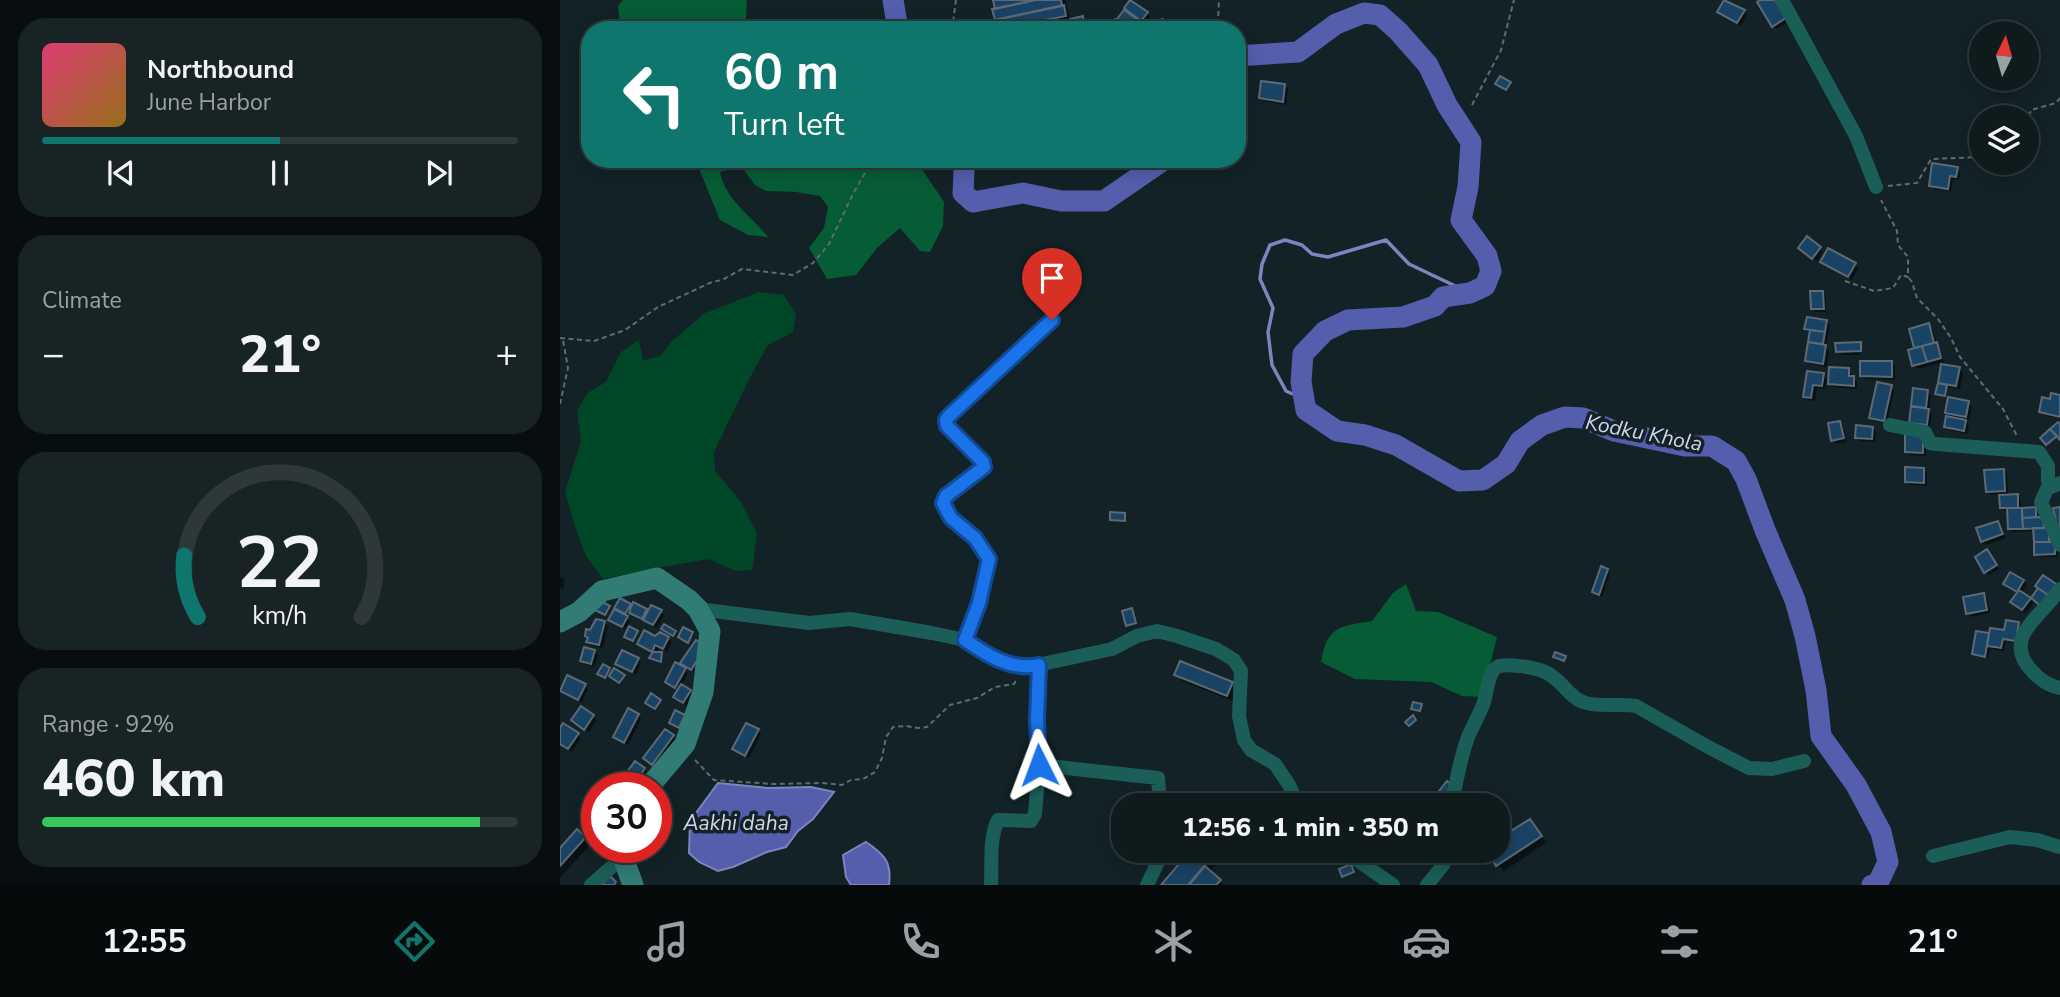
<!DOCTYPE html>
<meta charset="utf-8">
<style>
:root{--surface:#0e1a1c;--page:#172325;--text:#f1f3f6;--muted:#9ba1a3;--line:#2e383b;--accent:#0f766e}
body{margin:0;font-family:"Nunito Sans",sans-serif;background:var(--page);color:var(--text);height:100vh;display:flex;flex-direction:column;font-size:26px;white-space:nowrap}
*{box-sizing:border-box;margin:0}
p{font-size:23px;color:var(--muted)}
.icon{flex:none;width:38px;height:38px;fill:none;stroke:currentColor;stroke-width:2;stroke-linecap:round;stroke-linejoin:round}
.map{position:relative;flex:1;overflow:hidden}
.sheet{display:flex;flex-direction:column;gap:18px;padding:18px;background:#080e0f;width:560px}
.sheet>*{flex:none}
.banner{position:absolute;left:21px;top:21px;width:665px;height:147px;border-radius:28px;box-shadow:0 4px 18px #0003,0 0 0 2px var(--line);background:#0f766e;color:#fff;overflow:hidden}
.needle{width:46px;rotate:5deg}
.controls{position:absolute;left:1409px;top:21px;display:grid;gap:14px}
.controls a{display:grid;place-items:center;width:70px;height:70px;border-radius:50%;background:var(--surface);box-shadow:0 4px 18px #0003,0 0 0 2px var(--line);font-size:35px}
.speed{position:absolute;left:21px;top:772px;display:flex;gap:14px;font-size:35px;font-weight:700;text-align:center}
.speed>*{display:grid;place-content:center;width:91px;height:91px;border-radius:50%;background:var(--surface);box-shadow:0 4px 18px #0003,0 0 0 2px var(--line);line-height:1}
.speed .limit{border:10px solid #d22;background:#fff;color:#111}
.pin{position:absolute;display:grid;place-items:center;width:60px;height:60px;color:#fff;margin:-72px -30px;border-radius:50% 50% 50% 0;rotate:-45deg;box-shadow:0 0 7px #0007}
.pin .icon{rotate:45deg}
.me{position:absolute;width:77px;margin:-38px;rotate:357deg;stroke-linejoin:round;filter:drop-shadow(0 0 5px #0008)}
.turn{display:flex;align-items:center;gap:24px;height:147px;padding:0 28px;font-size:32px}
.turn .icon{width:91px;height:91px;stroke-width:2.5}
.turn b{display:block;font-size:49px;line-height:60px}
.big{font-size:52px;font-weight:800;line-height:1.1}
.sheet .card{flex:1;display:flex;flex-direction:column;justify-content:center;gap:10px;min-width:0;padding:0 24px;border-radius:28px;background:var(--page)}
.sheet .dial{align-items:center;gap:0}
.dial svg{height:182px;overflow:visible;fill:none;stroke:var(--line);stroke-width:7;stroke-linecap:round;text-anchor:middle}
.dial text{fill:var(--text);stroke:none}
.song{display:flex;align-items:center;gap:21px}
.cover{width:84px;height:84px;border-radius:10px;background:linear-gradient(135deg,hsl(340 70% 55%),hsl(40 70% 35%))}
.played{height:7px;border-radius:4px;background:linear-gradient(90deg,var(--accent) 50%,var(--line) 50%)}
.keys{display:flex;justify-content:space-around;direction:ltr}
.heat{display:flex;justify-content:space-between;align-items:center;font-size:38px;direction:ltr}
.charge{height:10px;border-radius:5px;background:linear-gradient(90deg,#34c759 92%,var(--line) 0)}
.trip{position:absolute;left:551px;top:793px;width:399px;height:70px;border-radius:28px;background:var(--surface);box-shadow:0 4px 18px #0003,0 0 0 2px var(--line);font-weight:800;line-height:70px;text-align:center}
.tab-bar{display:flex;height:112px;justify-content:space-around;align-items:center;background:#060a0b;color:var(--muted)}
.tab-bar .icon{width:49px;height:49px}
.tab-bar .on{color:var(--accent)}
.tab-bar b{font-size:32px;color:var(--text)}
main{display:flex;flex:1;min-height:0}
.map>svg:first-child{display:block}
</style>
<main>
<section class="sheet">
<div class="card">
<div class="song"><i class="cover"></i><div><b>Northbound</b><p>June Harbor</p></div></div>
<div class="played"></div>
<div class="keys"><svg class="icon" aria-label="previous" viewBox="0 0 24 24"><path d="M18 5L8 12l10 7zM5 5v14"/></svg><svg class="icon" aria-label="pause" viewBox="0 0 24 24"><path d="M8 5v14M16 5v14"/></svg><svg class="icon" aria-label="next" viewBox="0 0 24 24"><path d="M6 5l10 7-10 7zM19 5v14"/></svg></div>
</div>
<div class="card"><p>Climate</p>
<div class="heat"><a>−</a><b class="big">21°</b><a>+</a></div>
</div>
<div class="card dial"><svg viewBox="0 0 100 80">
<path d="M14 69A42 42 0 1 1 86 69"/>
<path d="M14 69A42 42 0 0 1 8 42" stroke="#0f766e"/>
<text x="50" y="56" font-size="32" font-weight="700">22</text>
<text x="50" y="72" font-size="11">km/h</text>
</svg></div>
<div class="card"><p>Range · 92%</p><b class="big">460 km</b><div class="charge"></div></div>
</section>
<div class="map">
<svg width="1500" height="885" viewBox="0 0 1500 885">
<rect width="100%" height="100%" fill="#122226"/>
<path fill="#004727" d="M199,292L224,295L236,314L233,332L208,345L188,381L154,452L155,471L182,503L197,534L192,570L175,571L149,559L90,569L43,579L26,556L14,523L5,492L21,441L17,411L27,393L46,382L61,352L79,340L83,361L100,356L112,341L145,313Z"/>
<path fill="#065c35" d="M63,0H187L186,18L179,30H63L60,26L58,6Z
M135,159H355L384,202L383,226L370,252L360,251L340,228L317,248L296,275L267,279L249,248L264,228L268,207L260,196L236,192L206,191L195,185L181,166L160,172C166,201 191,215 208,237L188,235L160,220Z
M846,584L856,611L878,612L937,637L922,697L902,696L871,682L795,679L761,662C767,626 780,626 812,621L833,593Z"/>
<path fill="#545ead" stroke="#7b85be" stroke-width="2" d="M158,783L208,788L251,787L274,792L253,819L238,831L226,847L207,852L173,867L158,871L139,862L129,853L130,821Z
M306,842C324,854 332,862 329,885H291L286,877L283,855Z"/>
<path fill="#0007" d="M435,0H505L510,20L523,19L525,27L530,30H514L516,29L512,21L493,25L494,30H438Z
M1204,0H1215L1228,22L1217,29L1213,26Z
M1184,11L1187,15L1181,26L1160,12Z
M564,12L579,23L586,13L590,17L582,30H550Z
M725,86L728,89L726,105L704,101L701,98Z
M1397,169L1400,173L1399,180L1393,179L1391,191L1374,189L1370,185Z
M1260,248L1263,252L1257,261L1244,251Z
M1263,262L1294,264L1298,268L1292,280Z
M1262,292L1266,296V312H1256L1252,309Z
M1266,321L1270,325L1266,347L1269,350L1267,367L1250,364L1247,360L1251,333L1246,329Z
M1368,325L1372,329L1384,362L1357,369L1354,365L1356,350L1351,330Z
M1300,344L1299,355H1281L1277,352Z
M1332,363L1335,366V380L1305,379L1302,375Z
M1399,369L1403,373L1400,389L1388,387L1386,397L1378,395L1377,394L1384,387L1380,382Z
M1288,370L1292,374V378L1297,381V389L1274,387L1270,384Z
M1249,373L1263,375L1267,379L1265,389L1257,388L1255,401L1248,400L1245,396Z
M1331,387L1334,391L1327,423L1315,421L1311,417Z
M1354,390L1367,392L1371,396L1369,411L1372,414L1370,428L1350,422Z
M1500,396V419L1484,415L1481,411L1491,401Z
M1408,403L1412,406L1409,420L1402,418L1409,425L1407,434L1389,430L1386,427L1394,419L1387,412Z
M1280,422L1283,426L1287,442L1277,444L1273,440Z
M1312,428L1316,432L1315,442L1300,441L1297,438Z
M1366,440V456L1350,455L1346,452Z
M1363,470L1367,473V486L1350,485L1346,482Z
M1443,470L1447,474L1448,496H1457L1461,499V509L1476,510L1477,519H1483L1498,547V557H1480L1476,554L1475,531L1453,532L1450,529L1449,511H1445L1442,508L1441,494L1431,495L1427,491Z
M1438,523L1442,526L1446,538L1426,545L1422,541Z
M1431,555L1439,569L1429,575L1425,572Z
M1047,570L1050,574L1042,597L1034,592Z
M0,577L5,579L3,589L0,588Z
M1463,581L1467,584L1461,594L1471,601L1480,588L1475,600L1466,613L1456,605L1459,593L1449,587Z
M1424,595L1427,599L1430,613L1411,617L1408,613Z
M70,605L73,608L86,610L89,613L101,612L104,615L97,628L74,616L69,610L67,614L57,609Z
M67,618L70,622L67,628L78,634L75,641L67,638L69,631L54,623Z
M44,623L48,626L43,648L32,645L28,642L31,632Z
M1459,624L1462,628L1460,644L1446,641L1444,651L1430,649L1428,659L1418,657L1414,654L1418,633L1431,635L1445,632Z
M101,634L112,642L107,652L99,647L96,654L102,655V662L92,659L94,654L79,644Z
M34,652L38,655L34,667L25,664L22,660Z
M78,659L81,663L76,675L57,664Z
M124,670L128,673L121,686L134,695L127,706L119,700V690L111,685Z
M617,675L672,684L678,690L673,701L622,681Z
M25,685L28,689L22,702L1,690Z
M21,708L37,720L29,732L17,724Z
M78,715L81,719L68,745L58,741L55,737Z
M0,731L18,735L21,738L12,752L0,744Z
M198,731L201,734L189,758L174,749Z
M112,737L116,740L96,767L89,761Z
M84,769L88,773L82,781L73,775Z
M975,827L986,843L944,871L938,865V841Z
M17,831L31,844L0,878V850Z
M633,850L668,851L649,873L663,885H603Z
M816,850H825L819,856L815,851Z"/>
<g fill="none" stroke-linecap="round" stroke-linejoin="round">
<path stroke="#7b85be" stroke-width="3.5" d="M744,399L726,391L712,365L708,332L713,308L700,279L702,264L710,245L725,240L742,245L752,254L768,257L826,240L849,264L910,293"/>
<path stroke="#545ead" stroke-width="21" d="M333,0L338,30
M677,56L738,52L776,24L804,13L820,15L838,31L868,65L887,105L911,142L908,187L901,220L927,256L931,271L925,286L910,293L883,297L875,306L843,317L788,320L765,331L743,354L741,382L746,410L777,431L805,435L836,445L899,481L923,480L946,464L960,441L982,425L1005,417L1023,418L1054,431L1125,446H1152L1176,461L1186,479L1205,530L1235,600L1245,636L1256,690L1261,736L1296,785L1321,832L1328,862L1318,883L1312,885
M403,159L404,172L403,193L413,202L463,193L501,201H544L605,159"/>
</g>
<path fill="#194365" stroke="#5d6974" stroke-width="2" d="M433,0H476L435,9Z
M476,0H501L502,6L435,20L432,9Z
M570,0L588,12L581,21L564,8Z
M1164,0L1185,10L1177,23L1157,12Z
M1200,0H1215L1226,18L1212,27L1197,2Z
M504,5L506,16L436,30L434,20Z
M564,10L582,23L577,30H572L557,19Z
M523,16L524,24L511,26L510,19Z
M490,19L492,30H440V29Z
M555,19L570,30L547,29Z
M602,19L615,25L612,30H607L599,25Z
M644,22L647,30H633L632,27Z
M527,25L528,30H513L512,28Z
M940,76L951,82L946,90L935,84Z
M701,81L725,84L723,102L699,98Z
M1372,163L1398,167L1396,177L1390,176L1388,189L1369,186Z
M1247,236L1261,247L1252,259L1238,248Z
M1268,248L1296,263L1288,277L1260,262Z
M1250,291H1263L1264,309H1251Z
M1247,317L1267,320L1265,332L1244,329Z
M1369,323L1374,343L1354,348L1349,329Z
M1250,330L1265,332L1263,344L1248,342Z
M1248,342L1266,345L1263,364L1245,361Z
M1301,342V351L1276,352L1275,343Z
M1377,342L1381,358L1367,362L1362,346Z
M1362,346L1367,362L1352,366L1348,350Z
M1300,361H1332V377L1300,376Z
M1381,364L1400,367L1396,386L1378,383Z
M1269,367L1289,368V376H1294V386L1268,384Z
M1247,371L1264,373L1262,386L1253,385L1251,398L1243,397Z
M1317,382L1332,385L1324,421L1309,418Z
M1378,383L1387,385L1385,396L1375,394Z
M1353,388L1368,390L1366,408L1351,406Z
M1491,393L1500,395V417L1479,412L1482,397L1490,399Z
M1388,397L1409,401L1406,417L1385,413Z
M1351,406L1369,409L1367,425L1349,423Z
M1386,416L1406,420L1404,431L1384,427Z
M1280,421L1284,438L1271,441L1268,423Z
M1498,422L1500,424V440L1490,429Z
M1296,425L1313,427L1312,439L1295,438Z
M1490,429L1497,436L1486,445L1480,438Z
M1345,434H1363V453L1345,452Z
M1345,467L1364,468V483L1345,482Z
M1444,469L1445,491L1426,492L1424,470Z
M1458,494V508H1440L1439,495Z
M1476,507V517L1462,518V508Z
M1500,507V530L1498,531L1493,508Z
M1447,508H1462L1463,529H1448Z
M550,512L565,513V521L550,520Z
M1483,517L1484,528L1463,529L1462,518Z
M1438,521L1443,534L1421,542L1416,528Z
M1473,528H1489V542H1474Z
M1474,542H1495V554L1474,555Z
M1427,549L1437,565L1424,573L1415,557Z
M1041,566L1048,569L1039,595L1032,592Z
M1450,572L1464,580L1457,592L1443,584Z
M1483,575L1499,586L1491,597L1475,586Z
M1478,588L1491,597L1483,608L1471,598Z
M1459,590L1471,598L1462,610L1450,602Z
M1424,593L1427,610L1406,614L1403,597Z
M60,598L71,604L65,614L54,608Z
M39,600L50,606L45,615L33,609Z
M73,602L87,609L82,619L69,613Z
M91,605L102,610L93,625L83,620Z
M572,608L576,623L566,626L562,611Z
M54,609L68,616L62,627L48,620Z
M36,619L45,621L39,645L26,642L28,638L25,636L26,629L30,630Z
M1446,620L1459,622L1456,641L1443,639L1441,648L1427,646L1430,628L1444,630Z
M104,624L116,631L113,636L101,629Z
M69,626L78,631L73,641L64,637Z
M123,627L133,632L128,643L118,637Z
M84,630L95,636L100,632L109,637L103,649L95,645L92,652L77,644Z
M1416,631L1429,633L1425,657L1412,654Z
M136,640L146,647L131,670L120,663Z
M24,647L35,650L31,664L20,661Z
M62,650L79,658L72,672L55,664Z
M93,652H102L101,662L89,658Z
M995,652L1006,656L1004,661L993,657Z
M620,661L673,682L667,696L614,675Z
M115,662L126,668L115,688L105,682Z
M43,664L50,668L45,678L37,674Z
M54,668L65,675L59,683L49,676Z
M7,675L26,684L18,700L0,691Z
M121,684L131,690L123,703L113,697Z
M91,693L101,700L95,709L85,703Z
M853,702L862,704L860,711L851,709Z
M21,706L34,715L24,730L11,720Z
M68,708L79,714L64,743L53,737Z
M115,710L125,715L119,728L109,723Z
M853,715L856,720L849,726L845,722Z
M3,723L19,733L8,749L0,744V728Z
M186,723L199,729L185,756L172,749Z
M105,729L114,735L92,765L83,758Z
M75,761L85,768L78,779L67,772Z
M887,781L892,785L885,795L879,791Z
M970,819L982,836L936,866L926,850H938V839Z
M17,829L26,837L0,866V848Z
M631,850H658L628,885H601Z
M791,864L794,872L782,877L779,869Z
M645,866L661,880L656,885H629Z
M50,876L56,882L54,885H41Z"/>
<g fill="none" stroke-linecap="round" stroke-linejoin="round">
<path stroke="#5f6c70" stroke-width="2" stroke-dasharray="5 3.5" stroke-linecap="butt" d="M392,30L396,0
M650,30L658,21L659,0
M912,105L941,50L954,0
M1466,124L1471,110L1496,103L1500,98
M1328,186L1357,183L1371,159L1421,157
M1349,278L1352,282L1357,298L1378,319L1391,338L1400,357L1443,409L1457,436
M1285,281L1314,291L1333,288L1341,275L1348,277V257L1338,245L1337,231L1321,200
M0,338L34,341L65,330L98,307L152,282L162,280L182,269L233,275L253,263L269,244L293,194L313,159
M0,404L8,368L3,340
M135,760L154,780L213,784L262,783L282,785L291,780L303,779L315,772L322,758L326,737L333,727L346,726L358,728L367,727L390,705L417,698L435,687L454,684L457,679"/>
<path stroke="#1b5e58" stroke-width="14" d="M1222,0L1296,136L1316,187
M1330,425L1365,432L1370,443L1376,444L1479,452L1488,466V481L1494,485
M1500,483L1487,489L1481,502L1500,545
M1500,589C1483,616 1440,637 1472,671C1480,680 1489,686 1500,688
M138,609L249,623L290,619L372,633L405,640L426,655L447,664L468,667L552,649L577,636L597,631L617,636L656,649L674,660L681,671L679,716L684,740L691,750L715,764L729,785L738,805
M405,640L419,603L429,559L415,538L391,518L383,503L386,496L424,467L423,462L387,426L386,420L492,320
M479,765L598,778L600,805
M892,805C896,782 900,759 908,737C913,725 920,714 924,702C927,693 928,672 937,667C945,663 971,667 980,670C1000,676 1008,697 1023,702C1039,708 1059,703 1076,706L1150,748L1189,768L1212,769L1244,761
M783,850L833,885
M1373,856L1450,837L1477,840L1500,847
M31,885L63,857
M431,885C432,864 429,838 438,820L471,821L475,814L479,765L476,719L479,665
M587,885L597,864L599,850
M867,885L883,865L889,850"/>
<path stroke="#317d75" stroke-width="21" d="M0,622L19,612L42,591L97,578L129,600L138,609L150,631L143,692L125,744L88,788
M65,847L63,857L73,885"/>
</g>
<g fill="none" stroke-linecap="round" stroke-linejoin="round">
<g stroke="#114b97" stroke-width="18">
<path id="route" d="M479,765L477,719L479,665C451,671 427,655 405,640L419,603L429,559L415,538L391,518L383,503L386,496L424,467L423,462L387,426L386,420L388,417L492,320"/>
</g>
<use href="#route" stroke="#1a73e8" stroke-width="12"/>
</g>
<g text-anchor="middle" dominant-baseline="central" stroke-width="7" stroke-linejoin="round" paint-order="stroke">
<g font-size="21" font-style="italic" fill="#d1d6ec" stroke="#122226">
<text transform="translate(1084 433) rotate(11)">Kodku Khola</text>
<text x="176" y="823">Aakhi daha</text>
</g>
</g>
</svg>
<div class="controls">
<a><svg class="needle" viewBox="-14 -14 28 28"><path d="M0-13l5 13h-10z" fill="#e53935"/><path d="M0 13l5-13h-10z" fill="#9ba1a3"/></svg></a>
<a><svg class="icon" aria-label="layers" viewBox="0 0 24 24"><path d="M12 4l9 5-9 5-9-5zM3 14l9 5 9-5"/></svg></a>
</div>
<div class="speed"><div class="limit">30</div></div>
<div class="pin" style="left:492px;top:320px;background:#d93025"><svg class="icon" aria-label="arrive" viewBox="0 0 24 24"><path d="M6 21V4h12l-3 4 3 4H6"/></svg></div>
<svg class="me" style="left:479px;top:765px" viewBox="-20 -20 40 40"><path d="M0-17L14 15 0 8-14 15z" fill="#1a73e8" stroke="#fff" stroke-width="4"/></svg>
<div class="trip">12:56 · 1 min · 350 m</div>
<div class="banner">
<div class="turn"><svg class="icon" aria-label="left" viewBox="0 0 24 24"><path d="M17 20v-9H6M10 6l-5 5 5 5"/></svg><div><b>60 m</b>Turn left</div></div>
</div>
</div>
</main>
<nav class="tab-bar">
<b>12:55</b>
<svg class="icon on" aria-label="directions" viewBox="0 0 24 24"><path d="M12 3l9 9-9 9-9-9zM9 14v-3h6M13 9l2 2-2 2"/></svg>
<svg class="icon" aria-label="music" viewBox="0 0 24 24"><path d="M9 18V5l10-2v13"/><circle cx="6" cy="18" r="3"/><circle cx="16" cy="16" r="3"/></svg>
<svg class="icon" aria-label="phone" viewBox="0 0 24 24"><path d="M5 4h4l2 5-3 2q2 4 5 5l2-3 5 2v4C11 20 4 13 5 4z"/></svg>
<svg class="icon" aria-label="climate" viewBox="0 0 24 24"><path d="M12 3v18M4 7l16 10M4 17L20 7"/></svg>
<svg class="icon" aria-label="car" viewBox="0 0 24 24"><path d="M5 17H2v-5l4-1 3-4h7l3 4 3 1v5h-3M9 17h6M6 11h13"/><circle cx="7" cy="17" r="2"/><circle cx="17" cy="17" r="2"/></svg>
<svg class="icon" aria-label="filters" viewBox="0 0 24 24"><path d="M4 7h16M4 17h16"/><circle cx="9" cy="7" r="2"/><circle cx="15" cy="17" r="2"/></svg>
<b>21°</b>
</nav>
